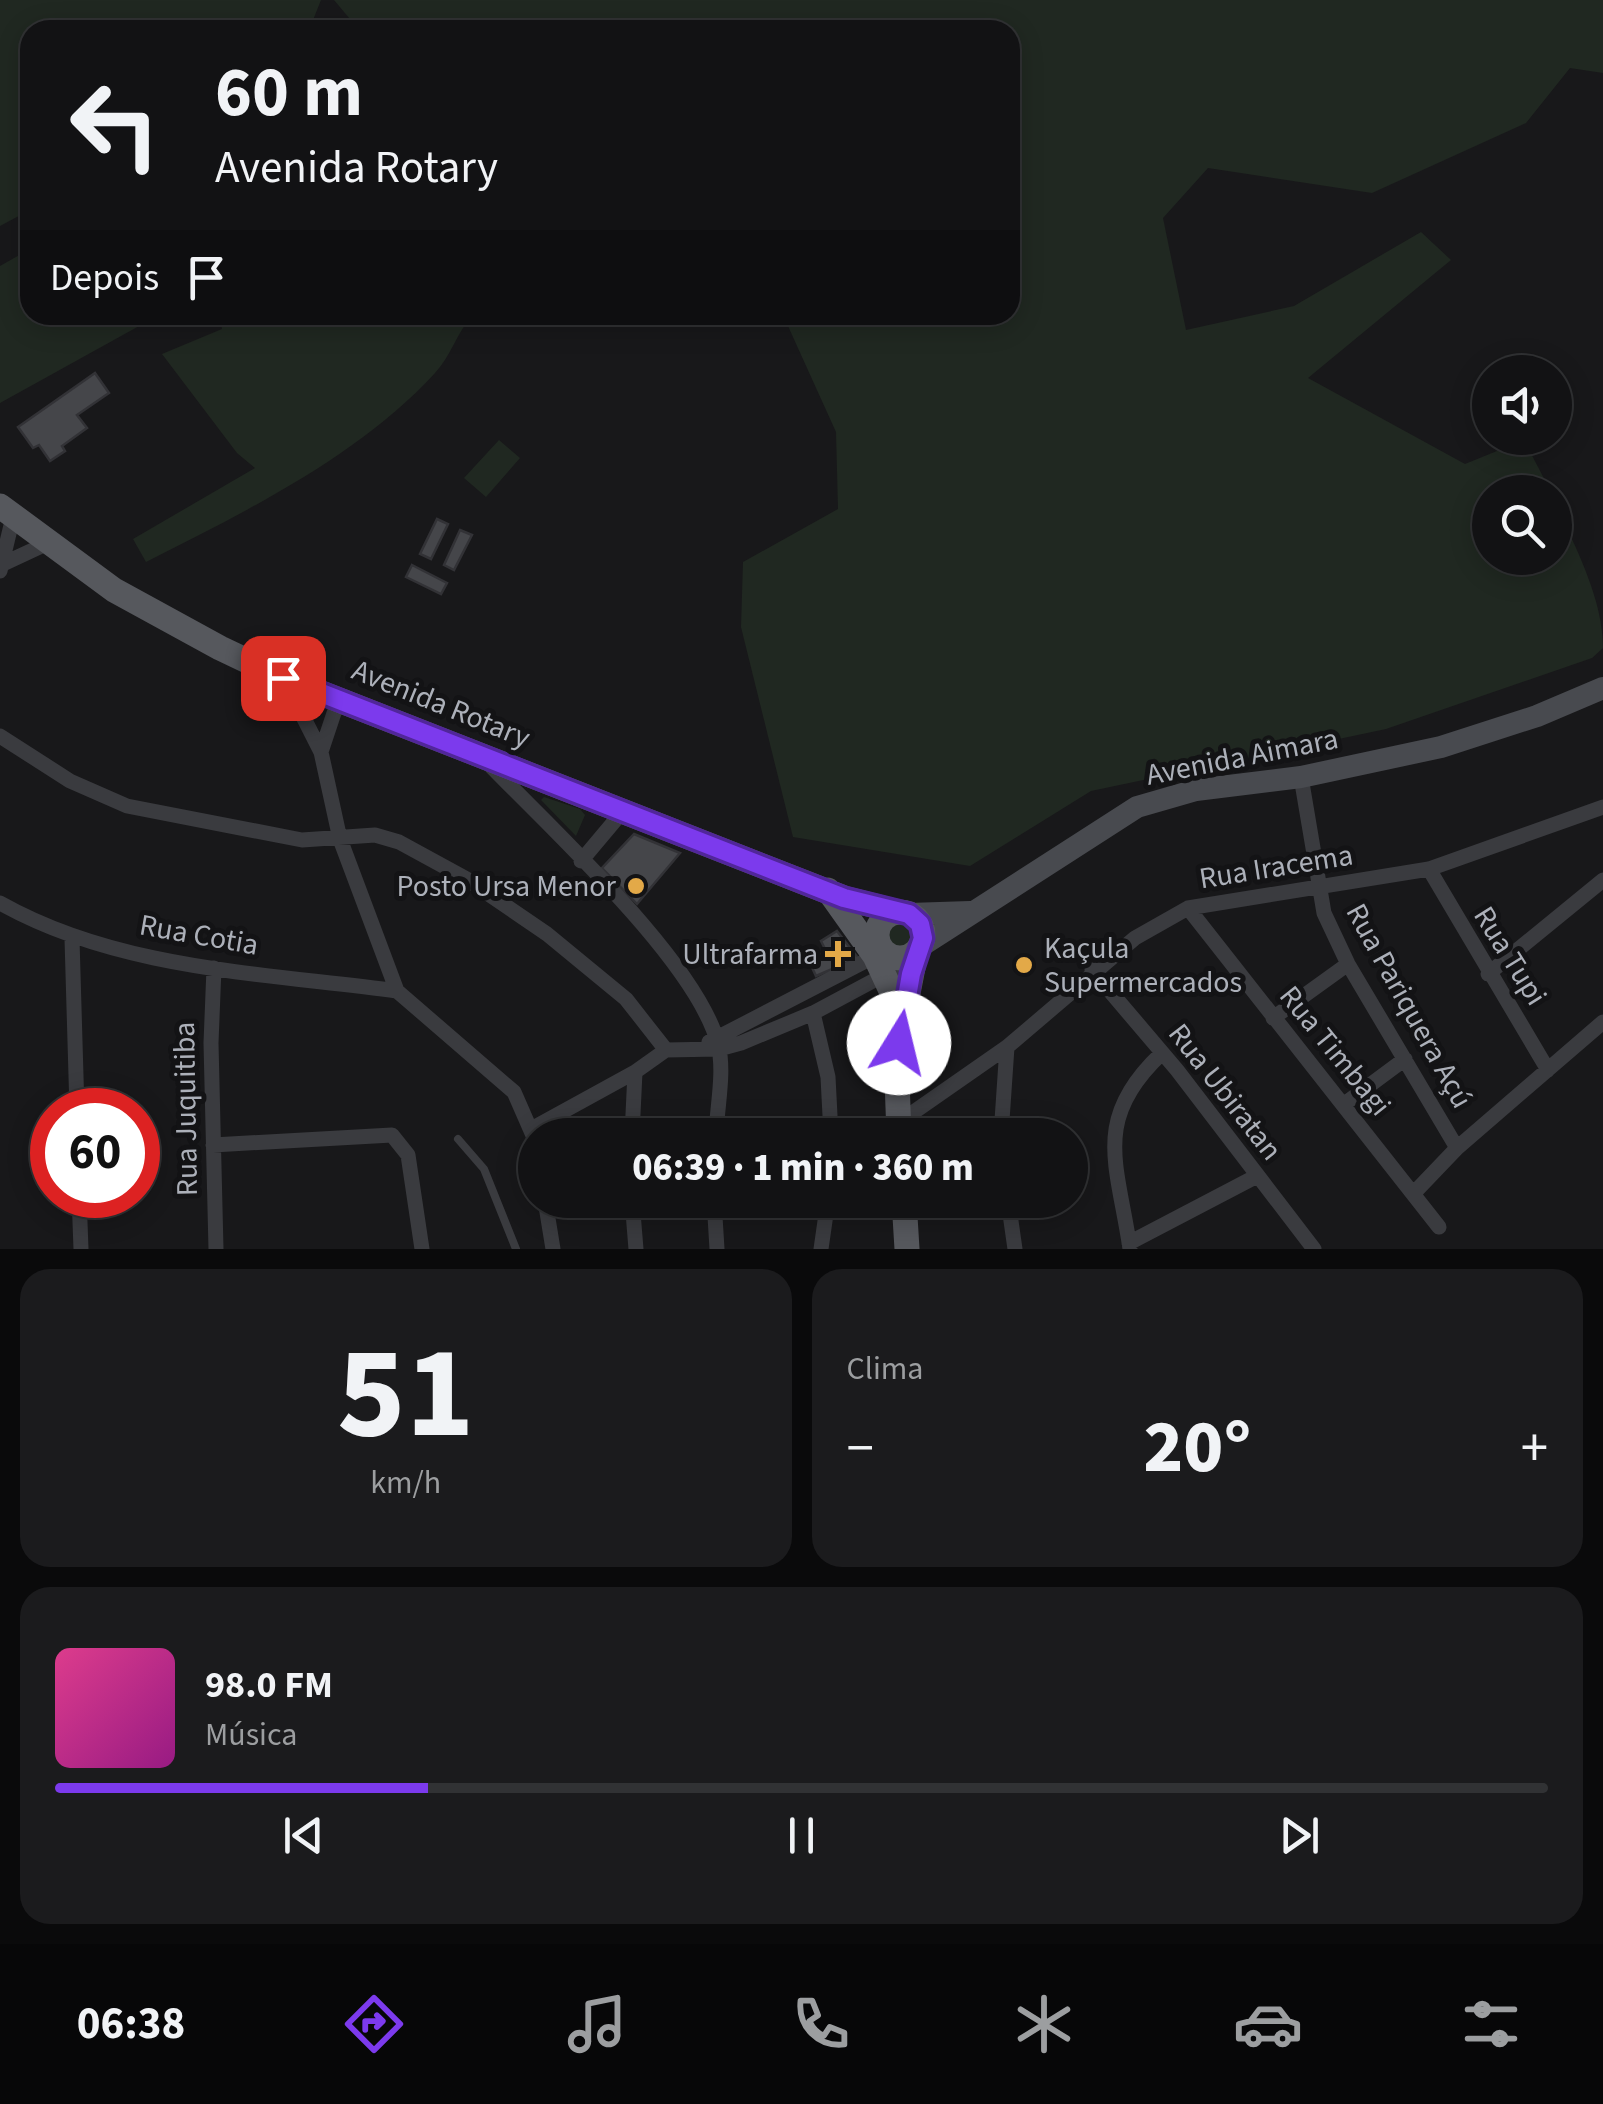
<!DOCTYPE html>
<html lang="pt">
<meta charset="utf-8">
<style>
:root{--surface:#121214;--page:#1b1b1d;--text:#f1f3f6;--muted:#9c9ea0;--line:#313234;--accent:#7c3aed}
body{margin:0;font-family:"Source Sans 3",sans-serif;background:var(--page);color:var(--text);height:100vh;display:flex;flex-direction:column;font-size:38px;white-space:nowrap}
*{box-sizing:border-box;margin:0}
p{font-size:32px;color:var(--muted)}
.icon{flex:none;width:55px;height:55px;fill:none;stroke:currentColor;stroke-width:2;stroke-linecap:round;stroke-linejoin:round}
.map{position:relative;height:1249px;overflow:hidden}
.panel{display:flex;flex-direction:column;gap:20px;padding:20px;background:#0a0a0b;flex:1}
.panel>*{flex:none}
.banner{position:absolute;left:20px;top:20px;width:1000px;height:305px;border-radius:30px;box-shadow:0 5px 25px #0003,0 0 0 2px var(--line);background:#121214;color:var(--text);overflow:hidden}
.fabs{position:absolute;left:1472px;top:355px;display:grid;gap:20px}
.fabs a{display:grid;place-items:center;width:100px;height:100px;border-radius:50%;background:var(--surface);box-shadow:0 5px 25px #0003,0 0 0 2px var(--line);font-size:50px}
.speed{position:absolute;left:30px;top:1088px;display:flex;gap:20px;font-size:50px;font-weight:700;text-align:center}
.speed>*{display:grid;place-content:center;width:130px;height:130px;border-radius:50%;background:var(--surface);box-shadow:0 5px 25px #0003,0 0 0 2px var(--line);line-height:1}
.speed .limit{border:15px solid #d22;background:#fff;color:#111}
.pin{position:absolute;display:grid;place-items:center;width:85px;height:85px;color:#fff;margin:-42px;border-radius:20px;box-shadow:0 5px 15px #0006}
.me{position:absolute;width:110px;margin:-55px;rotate:9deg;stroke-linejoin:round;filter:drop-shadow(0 0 8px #0008)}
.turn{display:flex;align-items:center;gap:35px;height:210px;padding:0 30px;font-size:45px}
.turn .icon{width:130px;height:130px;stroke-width:2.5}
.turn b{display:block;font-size:70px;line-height:85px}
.then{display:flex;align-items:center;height:95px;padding:0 30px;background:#0003;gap:20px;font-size:38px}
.big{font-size:75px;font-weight:800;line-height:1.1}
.panel .tile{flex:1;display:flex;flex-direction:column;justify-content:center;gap:15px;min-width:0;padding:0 35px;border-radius:30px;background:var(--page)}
.panel .dial{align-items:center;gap:0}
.dial b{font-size:130px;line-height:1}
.song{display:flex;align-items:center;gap:30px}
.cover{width:120px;height:120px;border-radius:15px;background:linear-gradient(135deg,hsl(330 70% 55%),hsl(310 70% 35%))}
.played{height:10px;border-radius:5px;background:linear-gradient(90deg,var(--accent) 25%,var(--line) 25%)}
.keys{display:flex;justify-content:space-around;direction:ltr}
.heat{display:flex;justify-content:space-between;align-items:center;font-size:55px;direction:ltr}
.panel .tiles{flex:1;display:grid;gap:20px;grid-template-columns:1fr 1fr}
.tile:last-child{grid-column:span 2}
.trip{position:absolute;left:518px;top:1118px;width:570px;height:100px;border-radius:50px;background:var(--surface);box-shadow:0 5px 25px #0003,0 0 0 2px var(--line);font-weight:800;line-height:100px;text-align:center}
.menu{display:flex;height:160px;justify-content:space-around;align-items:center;background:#070708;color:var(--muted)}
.menu .icon{width:70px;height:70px}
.menu .selected{color:var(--accent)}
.menu b{font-size:45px;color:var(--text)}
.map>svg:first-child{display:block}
</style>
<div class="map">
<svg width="1603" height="1249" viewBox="0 0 1603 1249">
<rect width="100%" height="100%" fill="#18181a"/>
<path fill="#202821" d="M0,0H321L309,30H30V210L0,226Z
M334,0H1603V73L1570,68L1526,123L1372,193L1208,168L1163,218L1186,330L1294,306L1421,232L1451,260L1308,378L1465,464L1524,440L1551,492H1490V558H1555V502C1575,547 1603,598 1603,648L1592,658L1386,729L1091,791L970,866L793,837L741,627L743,562L838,509L836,432L783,315H1010V30H354L355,25Z
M30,249V315H159L0,403V266Z
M219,315H473C457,332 451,356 435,373C359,456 245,512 146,562L133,539L255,468L237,453L162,354L222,329Z
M499,440L520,458L486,497L464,478Z
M544,797L580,809L585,815L576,836L541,800Z
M884 936a15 15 0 1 1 30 0a15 15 0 1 1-30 0Z"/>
<path fill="#45464a" stroke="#323236" stroke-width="2.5" d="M95,373L109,393L77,415L87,428L62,446L65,451L50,461L39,445L33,448L18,427Z
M437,519L448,524L431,559L420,554Z
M460,530L472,535L454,570L444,565Z
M412,565L447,583L441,594L406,577Z
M634,834L680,853L637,904L602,868Z
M837,931L858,958L816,976L809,961L826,951L821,941Z"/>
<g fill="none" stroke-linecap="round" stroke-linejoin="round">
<path stroke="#3a3b3f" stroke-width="8" d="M458,1139L484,1169L516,1249"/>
<path stroke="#3a3b3f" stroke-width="15" d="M3,564L48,543
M0,571L13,517
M284,679L321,752L340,839L397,991L514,1092L535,1140
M0,736L70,781L127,806L302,840L375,835L399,842L465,878L547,934L626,999L666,1050
M321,752L339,698
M487,762C548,826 697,961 718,1044C725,1072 717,1106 716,1135
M1301,777L1324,913L1348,964L1457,1148
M581,861L623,811
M1429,869L1548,1070
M0,903C119,970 264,973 397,991
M1188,908L1439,1227
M72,939L77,1110
M214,968L211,1043L216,1249
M1092,970L1177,1070L1314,1249
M1488,974L1603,880
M813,1013L828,1077L831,1135
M1273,1018L1348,964
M709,1042L875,956
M1343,1105L1405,1059
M898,1123L1007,1047L1135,938L1188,908L1429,869L1603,807
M533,1128L635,1072L666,1050L719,1049L741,1043L813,1013L899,967L908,957
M632,1135L635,1072
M1001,1135L1007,1047
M213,1145L392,1135L408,1155L422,1249
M1413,1194L1457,1148L1603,1022
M79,1195L81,1249
M545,1200L553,1249
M632,1200L636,1249
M714,1200L717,1249
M1008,1200L1015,1249
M1129,1243L1257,1176
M821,1249L828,1200
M1130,1249C1118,1165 1091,1120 1161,1054"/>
<path stroke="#484a4f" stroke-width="22" d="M909,914L970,912
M921,946L1137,807L1196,790L1301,777L1441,747L1537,716L1603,688"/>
<path stroke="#56585d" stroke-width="25" d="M0,506L114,590L220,648L283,678L844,898L899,912
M828,890L875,956L894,997L899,1135
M877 935a23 23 0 1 1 46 0a23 23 0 1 1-46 0Z
M903,1019L916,952
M904,1200L907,1249"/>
</g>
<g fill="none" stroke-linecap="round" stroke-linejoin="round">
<g stroke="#51269a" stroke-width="25">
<path id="route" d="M283,678L844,898L909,914L920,924L923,938L911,974L899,1043"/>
</g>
<use href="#route" stroke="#7c3aed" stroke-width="18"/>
</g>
<g fill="#e3a948" stroke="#131315" stroke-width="4">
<circle cx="636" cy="886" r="10"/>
<path d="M833 939h10v10h10v10h-10v10h-10v-10h-10v-10h10z"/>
<circle cx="1024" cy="965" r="10"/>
</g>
<g text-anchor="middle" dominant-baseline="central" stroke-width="10" stroke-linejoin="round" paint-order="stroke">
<g font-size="30" fill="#acb0b9" stroke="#131315">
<text transform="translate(441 704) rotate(22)">Avenida Rotary</text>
<text transform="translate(1242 757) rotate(-11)">Avenida Aimara</text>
<text transform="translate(1276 867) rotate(-9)">Rua Iracema</text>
<text transform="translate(199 935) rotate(10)">Rua Cotia</text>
<text transform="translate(1510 956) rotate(58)">Rua Tupi</text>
<text transform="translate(1409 1006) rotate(61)">Rua Pariquera Açú</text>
<text transform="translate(1335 1051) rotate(51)">Rua Timbagi</text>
<text transform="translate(1225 1092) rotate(52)">Rua Ubiratan</text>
<text transform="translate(186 1109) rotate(-91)">Rua Juquitiba</text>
</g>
<g font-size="30" fill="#acb0b9" stroke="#131315" text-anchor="end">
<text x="616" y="886">Posto Ursa Menor</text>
<text x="1044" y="948" text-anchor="start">Kaçula<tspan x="1044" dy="34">Supermercados</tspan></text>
<text x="818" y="954">Ultrafarma</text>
</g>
</g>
</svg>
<div class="fabs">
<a><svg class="icon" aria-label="sound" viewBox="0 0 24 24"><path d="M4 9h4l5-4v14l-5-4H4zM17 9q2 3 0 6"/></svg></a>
<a><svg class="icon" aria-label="search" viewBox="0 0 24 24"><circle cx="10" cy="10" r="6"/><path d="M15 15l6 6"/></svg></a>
</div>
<div class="speed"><div class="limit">60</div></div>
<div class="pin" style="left:283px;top:678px;background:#d93025"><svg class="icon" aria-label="arrive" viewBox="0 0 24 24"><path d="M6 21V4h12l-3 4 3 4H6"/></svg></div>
<svg class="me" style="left:899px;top:1043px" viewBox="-20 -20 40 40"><circle r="19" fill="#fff"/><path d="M0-13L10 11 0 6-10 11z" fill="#7c3aed"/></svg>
<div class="trip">06:39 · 1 min · 360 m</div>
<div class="banner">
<div class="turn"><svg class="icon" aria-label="left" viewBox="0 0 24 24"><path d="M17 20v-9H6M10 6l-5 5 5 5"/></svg><div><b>60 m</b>Avenida Rotary</div></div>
<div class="then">Depois<svg class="icon" aria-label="arrive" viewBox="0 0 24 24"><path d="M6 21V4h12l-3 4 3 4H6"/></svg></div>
</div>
</div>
<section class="panel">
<div class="tiles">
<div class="tile dial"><b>51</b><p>km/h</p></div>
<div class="tile"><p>Clima</p>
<div class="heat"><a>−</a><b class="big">20°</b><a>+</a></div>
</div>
<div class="tile">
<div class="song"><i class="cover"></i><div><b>98.0 FM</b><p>Música</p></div></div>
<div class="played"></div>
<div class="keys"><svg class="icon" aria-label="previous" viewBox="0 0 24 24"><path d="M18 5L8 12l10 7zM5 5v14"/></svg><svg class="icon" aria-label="pause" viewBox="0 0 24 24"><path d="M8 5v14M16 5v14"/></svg><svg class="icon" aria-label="next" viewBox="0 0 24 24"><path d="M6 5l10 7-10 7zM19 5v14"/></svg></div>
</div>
</div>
</section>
<nav class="menu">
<b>06:38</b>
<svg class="icon selected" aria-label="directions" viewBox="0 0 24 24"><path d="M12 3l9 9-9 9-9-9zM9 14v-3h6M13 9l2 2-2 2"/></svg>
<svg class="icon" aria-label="music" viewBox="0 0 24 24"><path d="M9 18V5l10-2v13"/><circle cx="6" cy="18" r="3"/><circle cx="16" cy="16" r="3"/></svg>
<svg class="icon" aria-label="phone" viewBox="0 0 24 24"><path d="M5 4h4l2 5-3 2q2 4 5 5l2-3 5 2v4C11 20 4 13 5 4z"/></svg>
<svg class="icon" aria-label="climate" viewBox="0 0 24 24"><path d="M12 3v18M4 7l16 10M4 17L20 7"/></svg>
<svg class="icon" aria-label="car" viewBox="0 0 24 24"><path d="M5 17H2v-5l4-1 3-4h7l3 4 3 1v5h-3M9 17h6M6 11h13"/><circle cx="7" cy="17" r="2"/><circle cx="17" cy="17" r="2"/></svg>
<svg class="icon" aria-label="filters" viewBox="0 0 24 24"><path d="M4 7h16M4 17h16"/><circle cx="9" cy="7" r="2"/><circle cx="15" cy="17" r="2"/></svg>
</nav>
